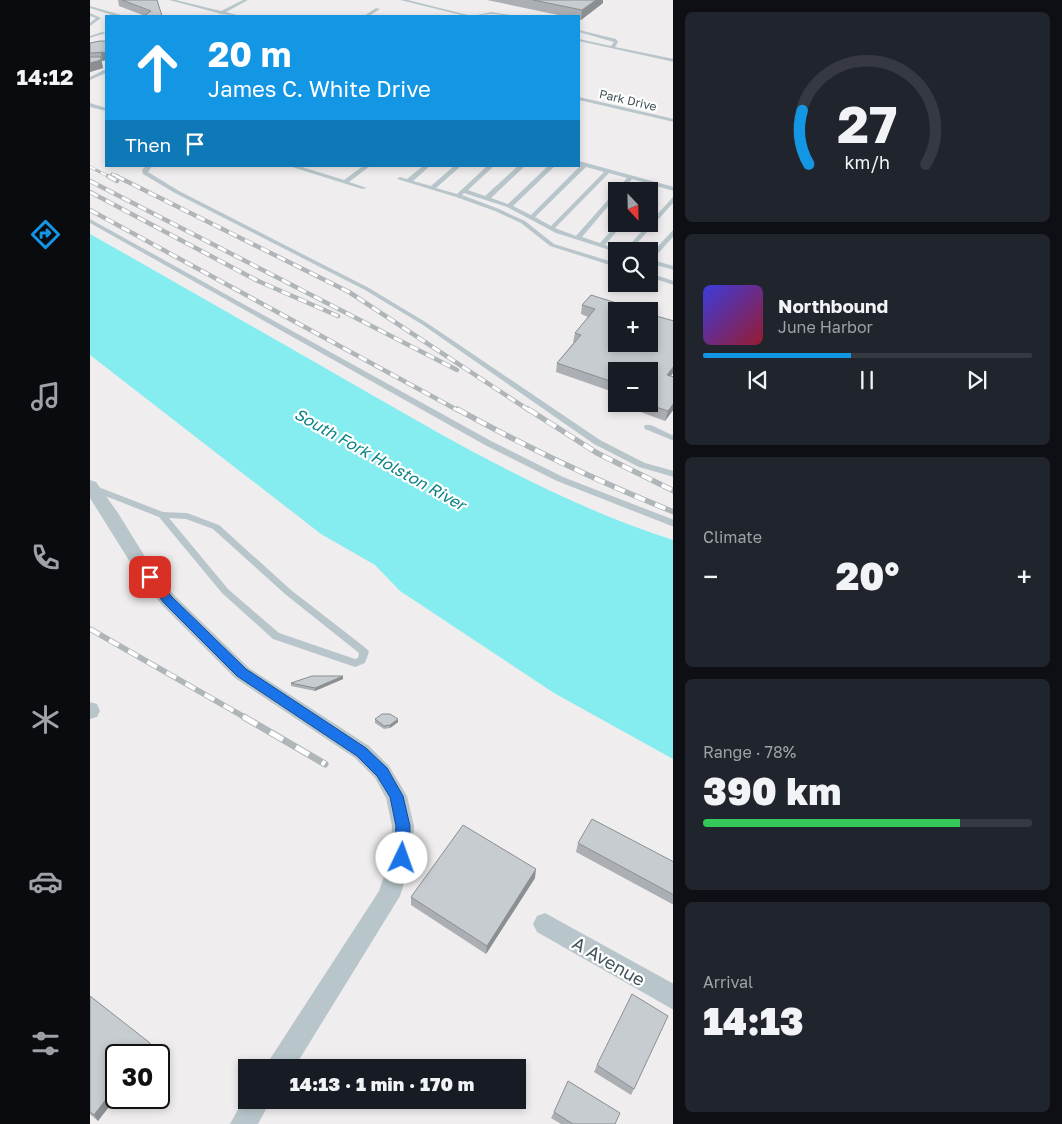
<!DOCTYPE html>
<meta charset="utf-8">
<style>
:root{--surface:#171b24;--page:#20242c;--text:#f1f3f6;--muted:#9ea1a6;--line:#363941;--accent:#1397e5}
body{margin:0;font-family:"Golos Text",sans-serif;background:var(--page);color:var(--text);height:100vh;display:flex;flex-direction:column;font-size:19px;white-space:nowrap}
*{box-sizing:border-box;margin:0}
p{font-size:16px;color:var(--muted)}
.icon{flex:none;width:28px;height:28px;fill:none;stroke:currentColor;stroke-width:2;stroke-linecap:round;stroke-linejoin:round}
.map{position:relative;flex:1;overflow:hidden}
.details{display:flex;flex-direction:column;gap:12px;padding:12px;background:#0d0f14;width:389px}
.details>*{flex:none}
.hud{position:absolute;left:15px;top:15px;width:475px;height:152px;border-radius:0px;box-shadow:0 2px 8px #0003;background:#1397e5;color:#fff;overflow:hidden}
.needle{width:32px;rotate:158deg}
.tools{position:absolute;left:518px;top:182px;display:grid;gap:10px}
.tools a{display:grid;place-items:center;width:50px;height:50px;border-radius:0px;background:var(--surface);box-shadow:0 2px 8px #0003;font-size:25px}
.speed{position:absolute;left:15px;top:1044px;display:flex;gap:10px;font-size:25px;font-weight:700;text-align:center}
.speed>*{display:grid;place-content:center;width:65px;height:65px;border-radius:50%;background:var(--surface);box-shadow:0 2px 8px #0003;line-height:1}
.speed .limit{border:2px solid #111;border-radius:8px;background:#fff;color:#111}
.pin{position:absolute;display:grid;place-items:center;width:42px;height:42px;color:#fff;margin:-21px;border-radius:10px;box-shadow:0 2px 8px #0006}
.me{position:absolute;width:55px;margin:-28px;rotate:3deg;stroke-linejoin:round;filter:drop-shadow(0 0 4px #0008)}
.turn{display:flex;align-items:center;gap:18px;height:105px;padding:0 20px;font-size:22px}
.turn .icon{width:65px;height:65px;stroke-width:2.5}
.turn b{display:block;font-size:35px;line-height:42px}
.then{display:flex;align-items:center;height:48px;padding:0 20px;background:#0003;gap:10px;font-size:19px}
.big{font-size:38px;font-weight:800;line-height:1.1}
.details .widget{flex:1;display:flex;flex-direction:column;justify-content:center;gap:8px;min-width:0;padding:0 18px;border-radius:8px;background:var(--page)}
.details .dial{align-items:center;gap:0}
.dial svg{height:130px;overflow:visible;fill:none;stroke:var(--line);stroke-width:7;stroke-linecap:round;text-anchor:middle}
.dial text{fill:var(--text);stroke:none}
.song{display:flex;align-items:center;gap:15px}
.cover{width:60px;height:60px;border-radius:8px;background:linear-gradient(135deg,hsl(240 70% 55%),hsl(350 70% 35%))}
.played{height:5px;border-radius:2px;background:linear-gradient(90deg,var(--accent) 45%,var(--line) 45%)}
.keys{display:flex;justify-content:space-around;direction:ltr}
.heat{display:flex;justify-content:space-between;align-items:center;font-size:28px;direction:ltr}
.charge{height:8px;border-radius:4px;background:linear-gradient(90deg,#34c759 78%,var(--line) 0)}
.trip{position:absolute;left:148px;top:1059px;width:288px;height:50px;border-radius:0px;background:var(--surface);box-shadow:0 2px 8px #0003;font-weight:800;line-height:50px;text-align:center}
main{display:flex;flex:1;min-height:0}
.tab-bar{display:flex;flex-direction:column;width:90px;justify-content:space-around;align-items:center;background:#090b0e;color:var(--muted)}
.tab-bar .icon{width:35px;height:35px}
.tab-bar .on{color:var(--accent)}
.tab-bar b{font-size:22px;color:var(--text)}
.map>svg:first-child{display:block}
</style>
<main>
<nav class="tab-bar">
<b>14:12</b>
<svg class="icon on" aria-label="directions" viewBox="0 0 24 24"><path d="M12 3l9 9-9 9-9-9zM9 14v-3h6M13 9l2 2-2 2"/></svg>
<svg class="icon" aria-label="music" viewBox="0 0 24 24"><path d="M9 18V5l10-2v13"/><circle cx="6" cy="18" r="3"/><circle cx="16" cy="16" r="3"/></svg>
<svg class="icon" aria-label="phone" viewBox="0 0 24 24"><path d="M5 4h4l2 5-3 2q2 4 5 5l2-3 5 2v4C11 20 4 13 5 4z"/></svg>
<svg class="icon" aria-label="climate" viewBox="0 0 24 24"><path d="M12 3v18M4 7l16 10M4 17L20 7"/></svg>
<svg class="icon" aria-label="car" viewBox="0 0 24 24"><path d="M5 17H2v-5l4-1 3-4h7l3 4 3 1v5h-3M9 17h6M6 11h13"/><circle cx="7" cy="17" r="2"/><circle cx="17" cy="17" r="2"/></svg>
<svg class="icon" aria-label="filters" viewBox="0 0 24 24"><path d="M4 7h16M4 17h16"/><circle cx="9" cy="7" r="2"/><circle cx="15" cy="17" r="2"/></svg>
</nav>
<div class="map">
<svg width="584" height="1124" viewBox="0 0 584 1124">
<rect width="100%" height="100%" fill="#f0edee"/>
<path fill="#85edef" d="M0,234C92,286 183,338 275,391C374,448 474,505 583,540V759L464,693L310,591L285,565L231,534L0,355Z"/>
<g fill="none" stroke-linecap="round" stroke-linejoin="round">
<path fill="#b8c6cb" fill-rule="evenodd" d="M79,0H86L131,11L153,0H158L136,12L150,16L130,14L128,13Z
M310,0H318L382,16H375Z
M0,6L31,15V16H25L0,8Z
M286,8L290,9L279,16H274Z
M401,12L420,15L422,16L401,14L383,16Z
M0,13L11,18L0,26V23L6,18L0,16Z
M489,30L526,39L528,42L525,47L584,59V62L489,41V39L521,46L524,42L489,32Z
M12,32L16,33L0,38V36Z
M14,70H16V73L0,80V77Z
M489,97L584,119V122L489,100Z
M0,103L16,108V111L0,107Z
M489,161L584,187V191L542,179L532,191H526L537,178L519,173L465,228L486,236L524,193L526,192V197L492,237L510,243L527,224H533L515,245L530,250L531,251H526V252L466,233L417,207L374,193L372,195L409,209L435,221L464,244L526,263V267L460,246L431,223L405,211L366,197L307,179L310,177L317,179L333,166H340L323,181L341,186L364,166H371L346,188L367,194L397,166H404L378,190L395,196L428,166H435L401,198L418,204L458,166H465L423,206L441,215L491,165H489ZM496,167L514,172L461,226L445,217Z
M56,166H62L58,172L89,191L279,288L337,323L510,440L555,463L584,471V477L549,467L504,444L333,325L275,290L85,193L53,174L52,170Z
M199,166H209L254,180L273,166H280L259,182L277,188L272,189Z
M584,196V202L540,251H534Z
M0,219L401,441L473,477L584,520V527L467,481L395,445L0,223Z
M584,229V236L562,260L584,266V270L559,263V256Z
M559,273L584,281V285L559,277Z
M555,425H561L584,436V441L555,429L554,427Z
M3,485L73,512L97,513L129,525L201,590L277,649L279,652L275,663L265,667L183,639L132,593L69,517L0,490V486ZM79,518L96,519L123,529L195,594L269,653L268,658L265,659L189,633L138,589Z"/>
<path fill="#b8c6cb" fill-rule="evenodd" d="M0,480L6,482L28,513L57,560L84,595L159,668L279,746L299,766L317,796L324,826L322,858L310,896L204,1068H176L180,1059L289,891L300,858L302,826L296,798L285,778L265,758L145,678L72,605L45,570L0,498Z
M0,702L7,704L10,711L7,717L0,719Z
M455,913L584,984V1010L447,932L443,924L447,916Z
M156,1095V1100H181L168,1124H140Z"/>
<g stroke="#afb5b8" stroke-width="3">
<path id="rail-far3" d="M0,167L20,177
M22,174L29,177"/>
</g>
<g stroke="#afb5b8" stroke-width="4.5">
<path id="rail-far2" d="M18,176L27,181
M26,176L259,292L440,411
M0,181L367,370
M0,192L168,281L248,316
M0,210L369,411"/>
</g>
<g stroke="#afb5b8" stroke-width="5.5">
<path id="rail-far1" d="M367,409C438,448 509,482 584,512
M438,409L507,453L584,491
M0,629L156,718"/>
</g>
<g stroke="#afb5b8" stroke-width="7">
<path id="rail" d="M154,717L235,764"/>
</g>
<use href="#rail-far3" stroke="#fff" stroke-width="2" stroke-dasharray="6" stroke-linecap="butt"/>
<use href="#rail-far2" stroke="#fff" stroke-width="3" stroke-dasharray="9" stroke-linecap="butt"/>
<use href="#rail-far1" stroke="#fff" stroke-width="4" stroke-dasharray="11" stroke-linecap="butt"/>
<use href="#rail" stroke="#fff" stroke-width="5" stroke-dasharray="15" stroke-linecap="butt"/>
</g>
<path fill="#abafb4" d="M28,0H67L72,16H55L29,6Z
M397,0H513V3L491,20H489V16H473Z
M10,41L16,60L11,61L13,68L0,72V43Z
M501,295L580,376L584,377V409L575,421L529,404H559L526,371V393L466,372L467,363L484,342H483L485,333L498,317L491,314L492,305Z
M253,679L225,691L201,686V683Z
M285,719L308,722L300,728L294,729L285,723Z
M488,843L584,862V905L486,852Z
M445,878L396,954L321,905V897Z
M0,996L64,1050L59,1055H26L8,1121L0,1114Z
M507,1065L544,1089L541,1095L504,1072Z
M464,1112L525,1124H471L461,1118Z"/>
<path fill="#8b8f92" d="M506,0H513V3L491,20L492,10Z
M16,52V60L12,61L11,53Z
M11,57L13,68L0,72V63Z
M584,366V372L574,385L577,375Z
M584,403V409L575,421L578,411Z
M253,676V679L225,691V688Z
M308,719V722L300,728V725Z
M446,869L445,878L396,954L397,946Z
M60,1043L64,1050L59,1055H51Z
M26,1086V1098L8,1121L4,1115Z"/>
<path fill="#c7ccd1" stroke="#8b8f92" d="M32,0H67L72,16H54L61,11Z
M443,0H506L492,10Z
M10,41H16V52L0,53V43Z
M0,57H11V60L0,63Z
M501,295L552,311H526V344H559V314L584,321V366L577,375L584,377V403L578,411L557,404H559V371H526V383L467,363L491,335L485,333L505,309L492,305Z
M222,676H253L225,688L201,683Z
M292,714H300L308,719L300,725L294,726L285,719Z
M502,819L584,862V895L488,843Z
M373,825L446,869L397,946L321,897Z
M542,994L578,1016L544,1089L507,1065Z
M0,996L60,1043L51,1055H26V1086L4,1115L0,1112Z
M478,1081L530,1113L525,1124H483L464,1112Z"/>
<path fill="#1a73e8" stroke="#114b97" d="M60,573L64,574L82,597L156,669L276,748L297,768L313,796L320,826L319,858L317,863L312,865L306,863L304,858L306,826L300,797L287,776L267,756L147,676L74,603L54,577Z"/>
<g text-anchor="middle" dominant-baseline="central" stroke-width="4.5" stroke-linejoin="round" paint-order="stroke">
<g font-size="12" fill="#45555c" stroke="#fff">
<text transform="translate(538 100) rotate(13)">Park Drive</text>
</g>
<g font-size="16" font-style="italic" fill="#0a8486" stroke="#fff">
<text transform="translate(290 459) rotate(29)">South Fork Holston River</text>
</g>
<g font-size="18" fill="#45555c" stroke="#fff">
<text transform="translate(519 961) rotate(30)">A Avenue</text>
</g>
</g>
</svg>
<div class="tools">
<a><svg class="needle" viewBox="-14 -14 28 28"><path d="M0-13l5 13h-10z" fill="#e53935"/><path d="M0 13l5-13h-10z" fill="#9ea1a6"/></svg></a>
<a><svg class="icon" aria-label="search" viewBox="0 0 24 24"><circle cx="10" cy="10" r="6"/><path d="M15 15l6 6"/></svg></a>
<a>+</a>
<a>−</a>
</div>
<div class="speed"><div class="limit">30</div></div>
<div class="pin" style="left:60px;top:577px;background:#d93025"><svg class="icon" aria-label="arrive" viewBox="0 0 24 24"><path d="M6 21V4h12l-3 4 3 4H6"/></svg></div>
<svg class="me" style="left:312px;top:858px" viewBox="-20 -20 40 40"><circle r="19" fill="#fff"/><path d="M0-13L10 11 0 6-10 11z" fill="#1a73e8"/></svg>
<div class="trip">14:13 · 1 min · 170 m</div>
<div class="hud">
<div class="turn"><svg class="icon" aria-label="ahead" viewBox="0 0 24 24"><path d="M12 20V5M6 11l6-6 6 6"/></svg><div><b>20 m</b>James C. White Drive</div></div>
<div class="then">Then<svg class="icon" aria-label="arrive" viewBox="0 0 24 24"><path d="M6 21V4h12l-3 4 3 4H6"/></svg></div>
</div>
</div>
<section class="details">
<div class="widget dial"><svg viewBox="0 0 100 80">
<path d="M14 69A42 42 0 1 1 86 69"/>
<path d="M14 69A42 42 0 0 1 10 36" stroke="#1397e5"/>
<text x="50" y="56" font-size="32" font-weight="700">27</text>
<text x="50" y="72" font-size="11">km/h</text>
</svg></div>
<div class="widget">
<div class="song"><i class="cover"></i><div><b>Northbound</b><p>June Harbor</p></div></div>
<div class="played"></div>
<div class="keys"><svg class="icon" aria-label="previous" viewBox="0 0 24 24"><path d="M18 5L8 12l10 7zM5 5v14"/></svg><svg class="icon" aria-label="pause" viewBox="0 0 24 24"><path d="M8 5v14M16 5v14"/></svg><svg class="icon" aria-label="next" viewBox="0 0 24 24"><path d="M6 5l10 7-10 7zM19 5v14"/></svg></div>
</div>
<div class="widget"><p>Climate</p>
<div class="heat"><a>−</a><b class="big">20°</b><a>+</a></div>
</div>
<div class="widget"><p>Range · 78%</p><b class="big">390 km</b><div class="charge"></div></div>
<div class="widget"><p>Arrival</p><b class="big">14:13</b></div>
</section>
</main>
